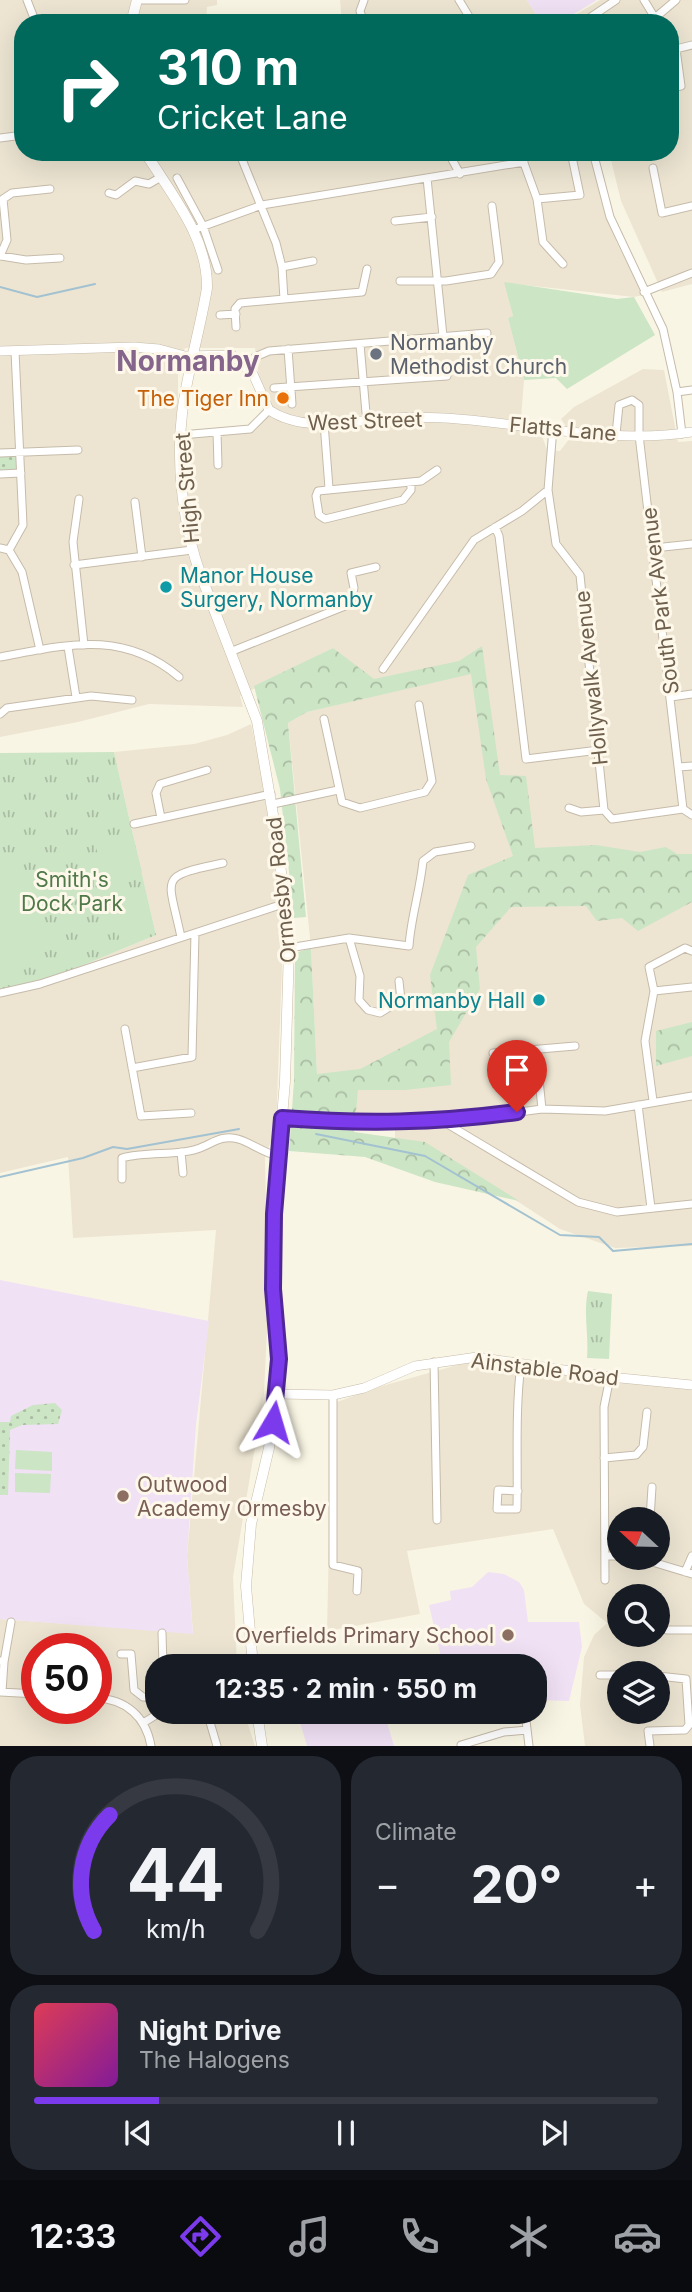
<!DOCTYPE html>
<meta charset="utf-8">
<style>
:root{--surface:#171b24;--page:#242831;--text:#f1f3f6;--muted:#9ea1a6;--line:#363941;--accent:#7c3aed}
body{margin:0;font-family:Inter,sans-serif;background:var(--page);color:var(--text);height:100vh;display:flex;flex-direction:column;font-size:26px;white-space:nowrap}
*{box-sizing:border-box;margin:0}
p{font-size:23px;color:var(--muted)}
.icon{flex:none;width:38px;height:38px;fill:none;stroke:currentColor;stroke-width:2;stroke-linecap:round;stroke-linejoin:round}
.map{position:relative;height:1746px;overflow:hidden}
.side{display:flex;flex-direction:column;gap:10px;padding:10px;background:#0d0f14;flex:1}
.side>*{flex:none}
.guide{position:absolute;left:14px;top:14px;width:665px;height:147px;border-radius:28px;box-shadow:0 7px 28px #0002;background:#00695c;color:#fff;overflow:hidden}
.needle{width:46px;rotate:292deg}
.controls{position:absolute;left:607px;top:1507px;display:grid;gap:14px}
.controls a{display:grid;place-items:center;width:63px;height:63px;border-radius:50%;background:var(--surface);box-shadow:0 7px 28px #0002;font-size:35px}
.speed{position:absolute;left:21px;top:1633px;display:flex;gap:14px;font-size:35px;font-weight:700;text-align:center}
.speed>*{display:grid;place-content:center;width:91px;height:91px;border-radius:50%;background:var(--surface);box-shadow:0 7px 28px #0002;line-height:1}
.speed .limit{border:10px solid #d22;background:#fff;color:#111}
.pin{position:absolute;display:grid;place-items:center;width:60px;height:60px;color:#fff;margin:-72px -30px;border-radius:50% 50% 50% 0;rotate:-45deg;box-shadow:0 0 7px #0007}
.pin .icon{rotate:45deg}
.me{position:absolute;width:77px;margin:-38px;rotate:7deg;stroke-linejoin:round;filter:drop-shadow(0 0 5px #0008)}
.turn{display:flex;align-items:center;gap:24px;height:147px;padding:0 28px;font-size:32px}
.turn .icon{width:91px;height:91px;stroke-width:2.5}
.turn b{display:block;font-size:49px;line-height:60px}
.big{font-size:52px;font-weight:700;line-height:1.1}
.side .tile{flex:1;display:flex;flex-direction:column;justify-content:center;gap:10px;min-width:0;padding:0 24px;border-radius:28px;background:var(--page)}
.side .dial{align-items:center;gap:0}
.dial svg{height:182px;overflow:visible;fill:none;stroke:var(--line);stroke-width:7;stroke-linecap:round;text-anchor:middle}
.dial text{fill:var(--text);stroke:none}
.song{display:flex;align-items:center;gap:21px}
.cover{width:84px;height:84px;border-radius:10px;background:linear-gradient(135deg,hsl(350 70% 55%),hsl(290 70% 35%))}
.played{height:7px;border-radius:4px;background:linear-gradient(90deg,var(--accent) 20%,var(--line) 20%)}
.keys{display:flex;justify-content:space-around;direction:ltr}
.heat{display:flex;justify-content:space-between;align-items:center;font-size:38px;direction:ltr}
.side .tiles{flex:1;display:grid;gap:10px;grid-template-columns:1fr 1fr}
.tile:last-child{grid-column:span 2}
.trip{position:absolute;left:145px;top:1654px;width:402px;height:70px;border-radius:28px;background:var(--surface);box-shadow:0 7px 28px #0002;font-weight:700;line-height:70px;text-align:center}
.menu{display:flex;height:112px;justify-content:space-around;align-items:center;background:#090b0e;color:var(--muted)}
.menu .icon{width:49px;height:49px}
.menu .selected{color:var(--accent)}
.menu b{font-size:32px;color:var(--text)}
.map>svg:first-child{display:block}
</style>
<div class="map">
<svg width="692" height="1746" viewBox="0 0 692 1746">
<defs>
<pattern id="grass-dots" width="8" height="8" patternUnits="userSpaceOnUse" patternTransform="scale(1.75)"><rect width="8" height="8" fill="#cce5c5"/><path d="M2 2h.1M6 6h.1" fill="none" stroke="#aabda2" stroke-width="1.8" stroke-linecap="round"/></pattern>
<pattern id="forest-crowns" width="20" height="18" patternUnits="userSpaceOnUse" patternTransform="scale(1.75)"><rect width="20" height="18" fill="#cce5c5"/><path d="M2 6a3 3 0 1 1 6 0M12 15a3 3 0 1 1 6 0" fill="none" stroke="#aabda2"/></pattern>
<pattern id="park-tufts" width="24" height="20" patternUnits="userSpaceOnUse" patternTransform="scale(1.75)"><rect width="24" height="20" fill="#cce5c5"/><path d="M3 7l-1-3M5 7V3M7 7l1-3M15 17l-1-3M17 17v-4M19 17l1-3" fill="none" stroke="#aabda2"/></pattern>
</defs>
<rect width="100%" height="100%" fill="#f9f5e4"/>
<path fill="#ede5d2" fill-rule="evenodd" d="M0,0H217V5L207,7L206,23H23V152H590L616,241L643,295L634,297L505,283L513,316L508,318L524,380L520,432L541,433L547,450L560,451L572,435L561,419L574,407L643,369L664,370L678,442L692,441V1246L615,1248L560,1229L446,1155L395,1146V1120L351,1119L317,1075L311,948L288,723L307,712L374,696L333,648L240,696L243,707L149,704L78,722L0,737ZM185,348H255L259,379L271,407L250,426L178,431V364Z
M340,0H527L541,23H342Z
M600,0H692V284L662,292L621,201L609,152H670V23H562Z
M251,724L265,790L283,939L276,1128L265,1157L268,1308L264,1394L233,1577L237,1666H158V1712H244L255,1746H0V1619L193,1633L187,1556L216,1230L73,1238L68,1157L0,1173V989L45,981L156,935L114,752L194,744L227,735ZM37,1648H96V1708H37Z
M468,1362L692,1388V1746H585L580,1705L584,1657L594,1635L607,1623L584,1604L553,1529L407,1551L420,1614L327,1631L332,1404L375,1388ZM620,1519H658V1558H620ZM620,1596H658V1634H620ZM620,1673H658V1712H620Z"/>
<path fill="#f1e1f5" d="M527,0H597L559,23H541Z
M0,1280L209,1321L196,1425L187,1556L193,1634L0,1619Z
M488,1572L504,1574L519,1582L524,1590L528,1622H579L582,1647L569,1701L536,1700V1666H443L429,1605L451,1600L450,1591L472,1587Z
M297,1712H384L394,1746H307Z"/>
<path fill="url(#grass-dots)" d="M18,456L20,471L0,472V457Z
M55,1403L62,1410L58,1424L22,1425L10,1430L8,1495H0V1422H10L11,1416L33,1405Z"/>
<path fill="url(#forest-crowns)" d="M482,646L500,775L526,776L535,848L596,845L640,852L666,847L677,854H692V902L638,931L622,918L597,921L586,906L511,907L476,947L480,989L449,1042L451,1085L405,1090H358L354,1132L425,1142L519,1201L435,1182L365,1157L289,1151L294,1081L295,953L311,948L317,1074L360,1069L437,1029L430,975L468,875L513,856L486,779L471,674L307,712L288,723L306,917L294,918L280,789L254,686L333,648L374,679L459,661Z
M692,1022V1056L656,1066V1031Z"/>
<path fill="url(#park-tufts)" d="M114,752L156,935L45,981L0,989V753Z
M588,1291L612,1294L609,1359L587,1358C589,1335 583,1313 588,1291Z"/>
<path fill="#cce5c5" d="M504,282L617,299L634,297L655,335L567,389L556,378L524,380L508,318L513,316Z
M133,836L142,872L106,882L95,844Z
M0,872C51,895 57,962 0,983Z
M144,887L153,927L119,937L110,897Z
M16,1450L52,1452V1471L15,1469Z
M15,1473L51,1474L50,1493L15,1492Z"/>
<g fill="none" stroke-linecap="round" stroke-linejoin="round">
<path stroke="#a3c2d1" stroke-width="2" d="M0,287L37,297L95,284
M316,1134L425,1156L560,1235L599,1237L613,1251L692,1244
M0,1177L83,1158L113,1147L127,1149L239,1129"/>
<g stroke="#c6bbaa" stroke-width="9">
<path id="minor" d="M27,0L36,23
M142,0H185
M459,0L473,23
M644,0L655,18
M364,23L360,11L364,0
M489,23H501
M582,23L616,0
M649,23L676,0
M670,88L681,86L676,49L692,45
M0,138L23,135
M223,152V153
M239,152L276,243L282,267L284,299
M448,152L460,174
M520,152L537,199L543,242L563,264
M593,152L610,217L663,329L677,392L682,434
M653,168L662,213L692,206
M177,178L203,226L218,270
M427,178L443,336
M109,193L116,195L135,181L149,184L161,177
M537,199L580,195L571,152
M395,221L432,217
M193,230L262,205L524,162
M0,256L7,240L3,199L12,193L50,189
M1,256L26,260L60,258
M282,267L313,261
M400,281H446L491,274L499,262L492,206
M644,292L692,273
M220,315L236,314
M236,327L235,309L240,303L362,292L367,269
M360,344L366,413
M288,349L292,404
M247,365L255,357L269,351L487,333
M274,388L447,376
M677,392L692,390
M324,423L329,488
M553,428L548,490L556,544L580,575L604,810
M217,432L218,465
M616,434L619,405L632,400L639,405V435L683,809
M181,435L250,429L269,410
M0,453L78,450
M0,474L21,473
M411,482V490L403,500L325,519L319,515L316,496L318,491L421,481L437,470
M79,499L73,542L84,645
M135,502L142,557
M495,527L499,536L526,759L599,750
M0,548L9,550L22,572L40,650
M654,548L692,544
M9,550L23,525L15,351
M74,565L192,550
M68,647L76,697
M230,652L350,604L354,588L351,573L376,567
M0,657C67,645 122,629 179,677
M383,669L474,540L522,511L548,490
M671,697L692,694
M0,714L7,708L91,696L132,700
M324,719L342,802L360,808L425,792L432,781L419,705
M679,767L692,766
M273,804L338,790
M569,808L581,812L604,810L612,819L683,809L692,815
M161,818L156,793L160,784L207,770
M134,824L271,794
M181,937C168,875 157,877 223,863
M349,938L360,976L359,1000L368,1010L380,1013L401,1000L399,981
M289,948L349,938L409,946C411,917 420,891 423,861L435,852L471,846
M654,991L692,987
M0,993L40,984L286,903
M125,1029L141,1116L191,1113
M536,1050L542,1109
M493,1053L575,1046
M132,1068L192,1057L195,933
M653,1101L645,1041L654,991L649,967L685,948L692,951
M638,1105L651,1208
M282,1118L367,1124L444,1122L542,1109L605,1111L692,1096
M444,1122L578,1202L617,1212L692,1204
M181,1152L183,1173
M122,1179V1158C146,1151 177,1156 197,1149C212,1144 222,1134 238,1139C252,1143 263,1153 278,1156
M434,1362L437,1520
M333,1395V1565L358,1571L357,1591
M604,1458L636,1455L643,1447L647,1412
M518,1491L498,1490L497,1509H517C518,1461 515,1411 521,1364
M650,1519L652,1487
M605,1556H620
M639,1558L692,1574
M685,1572L692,1556
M605,1580L604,1407L610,1377
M667,1630H692
M162,1633L163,1666
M121,1654H131L134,1690L143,1697L158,1698
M0,1661L4,1662L2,1692
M4,1662L11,1622
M600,1675H620
M0,1692L37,1694
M96,1698C126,1699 146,1717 151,1746
M207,1712L217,1746
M525,1712L529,1746
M143,1723L161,1712
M461,1745L504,1732L527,1730
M650,1746L648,1731L685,1730L689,1725L686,1679L658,1676"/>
</g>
<g stroke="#c6bbaa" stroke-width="10">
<path id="tertiary" d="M0,351L134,347L159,349L185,356L232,355L253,374L269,410C305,434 353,420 394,418C493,412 594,448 692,432
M277,1394L333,1395L364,1388L415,1366L477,1357L610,1377L692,1385"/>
</g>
<g stroke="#c9bda8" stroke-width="11">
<path id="secondary" d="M131,23L137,0
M145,152C171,194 208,237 207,288C200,330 187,372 182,414C176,464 183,525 200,573L257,721L278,844L289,948L285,1081L274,1214L273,1289L278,1376L269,1448L251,1524L246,1586L253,1666
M257,1712L262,1746"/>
</g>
<use href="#minor" stroke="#fff" stroke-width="7"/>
<use href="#tertiary" stroke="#fff" stroke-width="9"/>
<use href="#secondary" stroke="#fff" stroke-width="10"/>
</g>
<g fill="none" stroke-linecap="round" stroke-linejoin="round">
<g stroke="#51269a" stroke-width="18">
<path id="route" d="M273,1422L279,1359L273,1289L274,1214L282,1118C365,1124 435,1123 517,1112"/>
</g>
<use href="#route" stroke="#7c3aed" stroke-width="12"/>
</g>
<circle fill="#6b7280" stroke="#fdf8ea" stroke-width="2.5" cx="376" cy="354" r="7"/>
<circle fill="#e8710a" stroke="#fdf8ea" stroke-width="2.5" cx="283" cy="398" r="7"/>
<g fill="#0f9aa8" stroke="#fdf8ea" stroke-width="2.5">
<circle cx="166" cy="587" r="7"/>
<circle cx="539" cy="1000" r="7"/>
</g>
<g fill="#8d6e63" stroke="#fdf8ea" stroke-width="2.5">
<circle cx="123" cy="1496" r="7"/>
<circle cx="508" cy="1635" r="7"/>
</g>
<g text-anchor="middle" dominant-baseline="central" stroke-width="6" stroke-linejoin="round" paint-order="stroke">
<g font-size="21" fill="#5b616d" stroke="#fdf8ea" text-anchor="start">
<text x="390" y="342">Normanby<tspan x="390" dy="24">Methodist Church</tspan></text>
</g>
<g font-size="21" fill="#c56008" stroke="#fdf8ea" text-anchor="end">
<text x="269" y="398">The Tiger Inn</text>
</g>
<g font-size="21" fill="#6f5f4d" stroke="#fdf8ea">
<text transform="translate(365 421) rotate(-2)">West Street</text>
<text transform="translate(563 429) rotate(5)">Flatts Lane</text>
<text transform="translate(187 488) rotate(-95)">High Street</text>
<text transform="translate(660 601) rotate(-97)">South Park Avenue</text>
<text transform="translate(591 678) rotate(-96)">Hollywalk Avenue</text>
<text transform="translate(281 890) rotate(-96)">Ormesby Road</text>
<text transform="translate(545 1369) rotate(7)">Ainstable Road</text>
</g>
<g font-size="21" fill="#0d838f" stroke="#fdf8ea" text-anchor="start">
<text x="180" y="575">Manor House<tspan x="180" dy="24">Surgery, Normanby</tspan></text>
<text x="525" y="1000" text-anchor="end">Normanby Hall</text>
</g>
<g font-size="21" fill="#50794a" stroke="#fdf8ea">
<text x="72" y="879">Smith's<tspan x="72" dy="24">Dock Park</tspan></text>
</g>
<g font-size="21" fill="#785e54" stroke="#fdf8ea" text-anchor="start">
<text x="137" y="1484">Outwood<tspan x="137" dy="24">Academy Ormesby</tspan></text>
<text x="494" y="1635" text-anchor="end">Overfields Primary School</text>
</g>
<g font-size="28" font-weight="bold" fill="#85658b" stroke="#fdf8ea">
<text x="188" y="361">Normanby</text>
</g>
</g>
</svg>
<div class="controls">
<a><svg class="needle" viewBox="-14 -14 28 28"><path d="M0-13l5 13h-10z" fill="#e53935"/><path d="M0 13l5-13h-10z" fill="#9ea1a6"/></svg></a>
<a><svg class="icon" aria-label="search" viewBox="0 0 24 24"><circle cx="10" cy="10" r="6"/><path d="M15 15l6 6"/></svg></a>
<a><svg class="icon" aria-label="layers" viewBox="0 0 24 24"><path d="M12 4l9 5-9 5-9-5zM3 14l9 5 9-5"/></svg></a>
</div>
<div class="speed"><div class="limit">50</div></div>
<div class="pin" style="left:517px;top:1112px;background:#d93025"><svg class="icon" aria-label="arrive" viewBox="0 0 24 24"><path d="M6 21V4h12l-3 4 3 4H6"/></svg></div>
<svg class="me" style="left:273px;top:1422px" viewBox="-20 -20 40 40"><path d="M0-17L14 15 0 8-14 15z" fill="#7c3aed" stroke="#fff" stroke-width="4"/></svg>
<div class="trip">12:35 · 2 min · 550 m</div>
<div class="guide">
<div class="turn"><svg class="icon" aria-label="right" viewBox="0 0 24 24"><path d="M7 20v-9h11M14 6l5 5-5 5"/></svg><div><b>310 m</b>Cricket Lane</div></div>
</div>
</div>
<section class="side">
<div class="tiles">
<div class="tile dial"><svg viewBox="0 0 100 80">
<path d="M14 69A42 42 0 1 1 86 69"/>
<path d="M14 69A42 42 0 0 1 21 18" stroke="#7c3aed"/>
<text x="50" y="56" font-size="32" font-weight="700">44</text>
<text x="50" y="72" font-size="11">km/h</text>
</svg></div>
<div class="tile"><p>Climate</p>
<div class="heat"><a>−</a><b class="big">20°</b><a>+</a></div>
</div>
<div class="tile">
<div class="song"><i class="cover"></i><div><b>Night Drive</b><p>The Halogens</p></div></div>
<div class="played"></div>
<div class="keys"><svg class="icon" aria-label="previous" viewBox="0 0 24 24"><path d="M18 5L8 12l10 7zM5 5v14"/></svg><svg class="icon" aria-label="pause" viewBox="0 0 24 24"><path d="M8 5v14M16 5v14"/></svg><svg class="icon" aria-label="next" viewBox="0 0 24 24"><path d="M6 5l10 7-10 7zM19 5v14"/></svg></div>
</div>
</div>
</section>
<nav class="menu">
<b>12:33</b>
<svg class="icon selected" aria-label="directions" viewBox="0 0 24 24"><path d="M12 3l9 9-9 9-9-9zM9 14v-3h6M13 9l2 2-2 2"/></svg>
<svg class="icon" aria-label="music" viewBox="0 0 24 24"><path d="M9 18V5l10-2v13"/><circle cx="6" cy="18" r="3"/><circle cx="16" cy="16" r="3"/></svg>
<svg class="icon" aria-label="phone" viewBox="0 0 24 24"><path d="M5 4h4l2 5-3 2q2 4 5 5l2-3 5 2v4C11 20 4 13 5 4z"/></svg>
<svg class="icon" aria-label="climate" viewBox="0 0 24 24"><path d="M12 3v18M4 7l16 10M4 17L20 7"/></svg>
<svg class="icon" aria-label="car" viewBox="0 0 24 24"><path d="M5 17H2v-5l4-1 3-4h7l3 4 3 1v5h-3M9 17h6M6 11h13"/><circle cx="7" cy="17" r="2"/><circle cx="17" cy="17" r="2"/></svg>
</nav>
